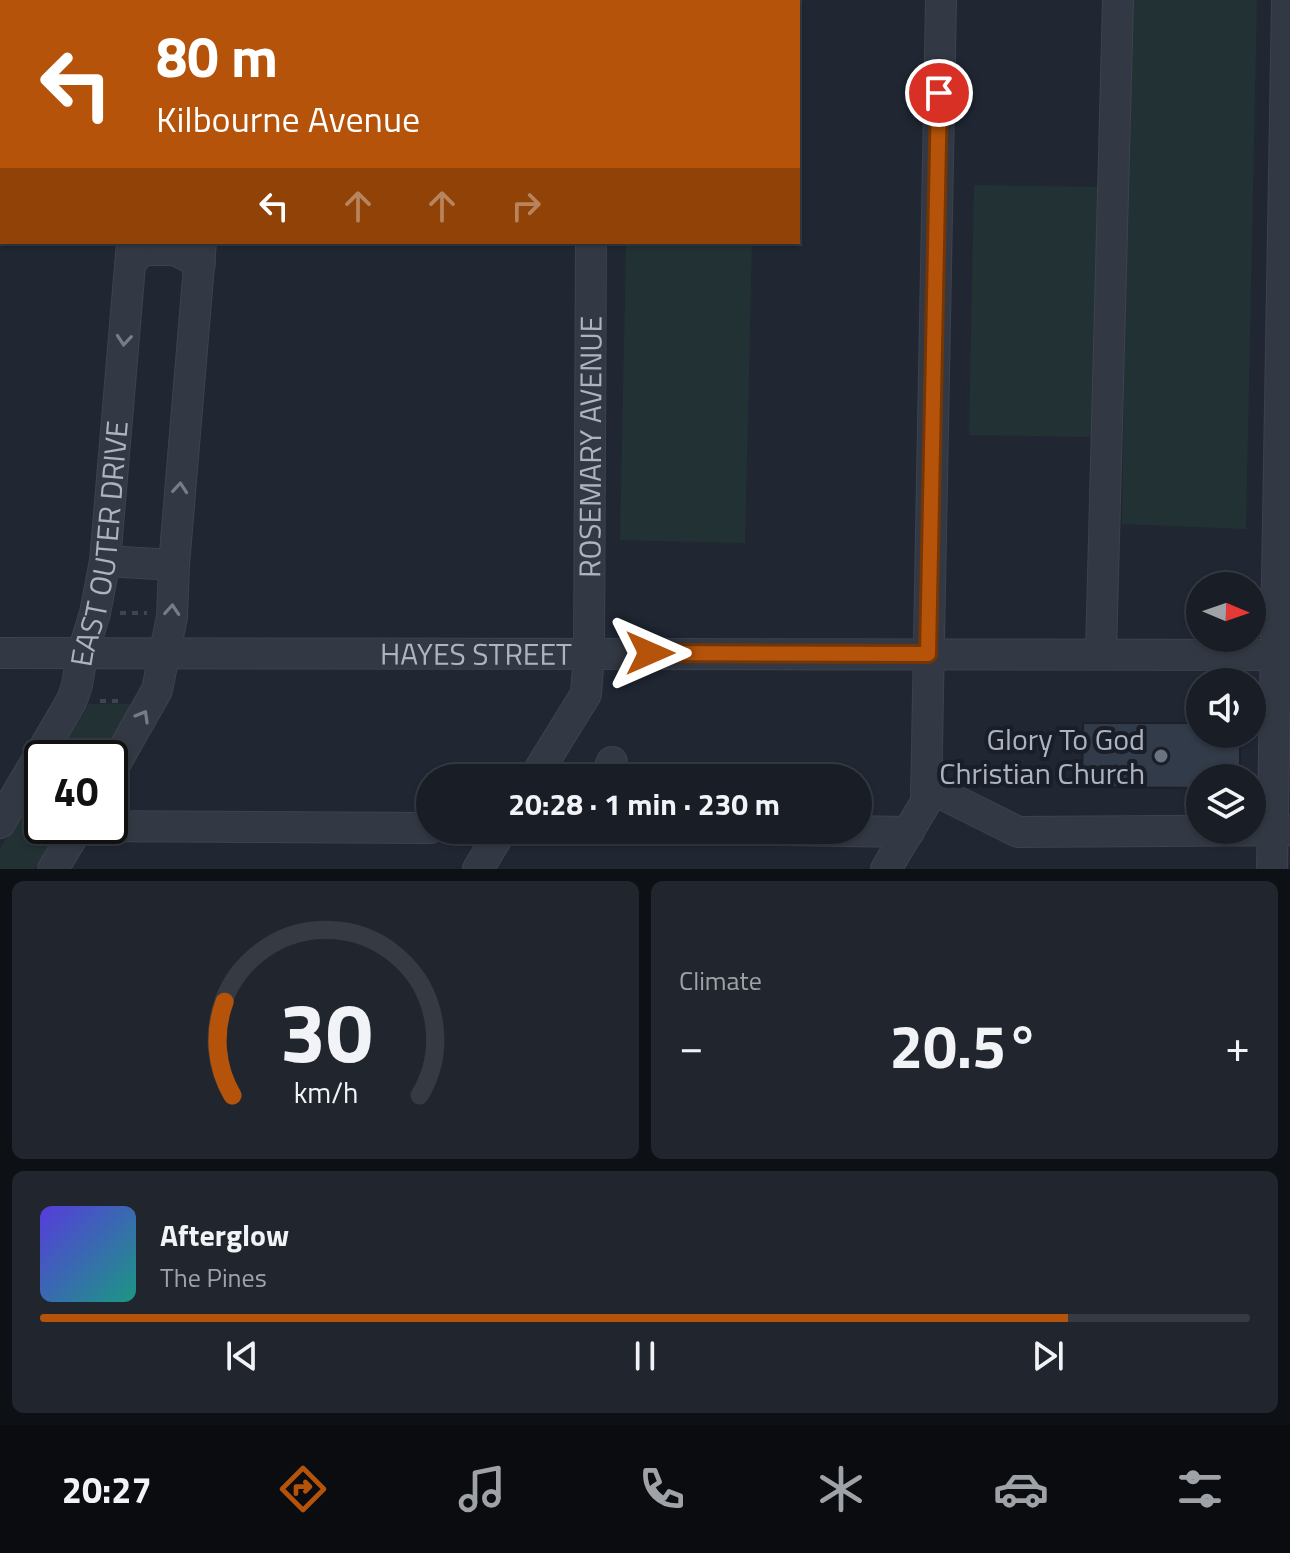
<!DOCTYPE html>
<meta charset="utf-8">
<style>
:root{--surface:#181d26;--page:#21262e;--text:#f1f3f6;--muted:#9fa2a7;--line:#363b43;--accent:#b45309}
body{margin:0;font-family:"Titillium Web",sans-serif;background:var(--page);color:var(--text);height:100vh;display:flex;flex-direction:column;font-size:30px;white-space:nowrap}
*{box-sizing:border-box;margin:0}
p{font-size:26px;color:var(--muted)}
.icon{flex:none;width:44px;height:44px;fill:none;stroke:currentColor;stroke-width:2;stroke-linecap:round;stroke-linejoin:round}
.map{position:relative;height:869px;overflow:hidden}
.panel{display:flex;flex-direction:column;gap:12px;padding:12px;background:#0d1015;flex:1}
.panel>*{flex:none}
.guide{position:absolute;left:0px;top:0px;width:800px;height:244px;box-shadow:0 2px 6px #0004,0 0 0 2px var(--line);background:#b45309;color:#fff;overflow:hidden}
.needle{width:52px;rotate:92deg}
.tools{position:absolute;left:1186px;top:572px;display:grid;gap:16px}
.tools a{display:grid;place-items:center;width:80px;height:80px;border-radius:50%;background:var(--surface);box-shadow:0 2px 6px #0004,0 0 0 2px var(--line);font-size:40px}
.speed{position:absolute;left:24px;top:740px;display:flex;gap:16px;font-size:40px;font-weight:700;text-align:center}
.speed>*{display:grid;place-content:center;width:104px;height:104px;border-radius:50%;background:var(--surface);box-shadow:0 2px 6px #0004,0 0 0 2px var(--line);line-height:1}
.speed .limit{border:4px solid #111;border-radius:12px;background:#fff;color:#111}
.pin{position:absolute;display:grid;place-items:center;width:68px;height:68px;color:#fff;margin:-34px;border:4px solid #fff;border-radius:50%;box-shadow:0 2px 8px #0007}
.me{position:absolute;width:88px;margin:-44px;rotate:90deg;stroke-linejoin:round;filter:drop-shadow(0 0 6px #0008)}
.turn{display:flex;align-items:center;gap:28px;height:168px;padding:0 24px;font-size:36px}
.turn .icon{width:104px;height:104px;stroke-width:2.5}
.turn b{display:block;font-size:56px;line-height:68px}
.lanes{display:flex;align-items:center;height:76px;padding:0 24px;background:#0003;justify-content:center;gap:40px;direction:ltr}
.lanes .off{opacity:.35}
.big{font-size:60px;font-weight:700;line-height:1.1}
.panel .tile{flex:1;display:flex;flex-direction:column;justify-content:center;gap:12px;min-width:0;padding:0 28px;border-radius:12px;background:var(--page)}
.panel .dial{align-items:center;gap:0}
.dial svg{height:208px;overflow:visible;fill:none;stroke:var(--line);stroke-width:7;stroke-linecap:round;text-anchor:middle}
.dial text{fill:var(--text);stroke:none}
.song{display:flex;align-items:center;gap:24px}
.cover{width:96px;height:96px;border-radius:12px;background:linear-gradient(135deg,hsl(250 70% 55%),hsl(170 70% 35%))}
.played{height:8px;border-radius:4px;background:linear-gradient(90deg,var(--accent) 85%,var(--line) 85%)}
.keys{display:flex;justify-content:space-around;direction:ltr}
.heat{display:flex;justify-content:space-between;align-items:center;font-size:44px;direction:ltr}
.panel .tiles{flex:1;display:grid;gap:12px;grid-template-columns:1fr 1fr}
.tile:last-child{grid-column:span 2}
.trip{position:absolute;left:416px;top:764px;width:456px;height:80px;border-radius:40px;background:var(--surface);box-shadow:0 2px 6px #0004,0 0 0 2px var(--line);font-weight:700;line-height:80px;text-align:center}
.tab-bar{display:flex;height:128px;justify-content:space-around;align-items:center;background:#0a0c0f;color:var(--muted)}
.tab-bar .icon{width:56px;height:56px}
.tab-bar .current{color:var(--accent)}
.tab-bar b{font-size:36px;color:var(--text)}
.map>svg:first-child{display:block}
</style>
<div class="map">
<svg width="1290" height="869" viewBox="0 0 1290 869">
<rect width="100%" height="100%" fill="#202733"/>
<path fill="#223134" d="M1129,0H1257L1246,529L1122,524Z
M974,185L1100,187L1096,437L969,435Z
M626,242H752L745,543L620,540Z
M89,704H132L101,758H55Z
M42,780V826H60L35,869H0V849Z"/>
<path fill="#323b49" stroke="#1b202a" stroke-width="2" d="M1083,723H1200V734H1240V778H1200V788L1082,787Z"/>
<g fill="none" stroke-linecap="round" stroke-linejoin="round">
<g stroke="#3d424d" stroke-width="32">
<g id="minor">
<path d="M150,2V0"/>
<path d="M223,2V0"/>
<path d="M592,2V0"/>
<path d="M131,262L143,250H175L200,263"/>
<path d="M105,561L174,565"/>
<path id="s1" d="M0,653L1290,655"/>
<path d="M1101,654L1118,0"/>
<path d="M110,773L157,690L172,617L174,565L201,242"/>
<path id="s2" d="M534,778L586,694L589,653L591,242"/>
<path d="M605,778L612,762"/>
<path d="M926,786L1018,832L1290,830"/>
<path id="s3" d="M0,823L72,700L77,685L82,655L95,613L105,561L132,242"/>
<path d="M79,826L430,828"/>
<path d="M777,830L909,832"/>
<path d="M53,869L79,826"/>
<path d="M478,869L502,830"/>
<path d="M886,869L926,802L941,0"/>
<path d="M1272,869L1287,0"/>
</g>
</g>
<path stroke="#3a4a4c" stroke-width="4" stroke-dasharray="6 6" stroke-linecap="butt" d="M120,613H147
M100,701H119"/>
<use href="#minor" stroke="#333944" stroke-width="30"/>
</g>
<defs><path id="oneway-chevron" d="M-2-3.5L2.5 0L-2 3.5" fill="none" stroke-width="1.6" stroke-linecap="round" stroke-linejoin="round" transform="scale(2)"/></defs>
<g stroke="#767d89">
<use href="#oneway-chevron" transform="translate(124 340) rotate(95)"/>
<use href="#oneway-chevron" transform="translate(180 488) rotate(-85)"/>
<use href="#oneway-chevron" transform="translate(172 610) rotate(-86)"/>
<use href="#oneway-chevron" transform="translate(143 716) rotate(-60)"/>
</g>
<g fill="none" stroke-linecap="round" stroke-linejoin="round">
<g stroke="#753606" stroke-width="20">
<path id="route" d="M650,653L928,654L939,93"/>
</g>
<use href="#route" stroke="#b45309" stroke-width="14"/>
</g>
<circle fill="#6b7280" stroke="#191e28" stroke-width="3" cx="1161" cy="756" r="8"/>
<g text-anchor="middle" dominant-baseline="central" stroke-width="8" stroke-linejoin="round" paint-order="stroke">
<g font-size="30" fill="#adb4c1" stroke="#191e28">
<text stroke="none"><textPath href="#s2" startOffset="346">ROSEMARY AVENUE</textPath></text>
<text stroke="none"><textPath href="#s3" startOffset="302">EAST OUTER DRIVE</textPath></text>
<text stroke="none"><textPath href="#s1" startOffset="476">HAYES STREET</textPath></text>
</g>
<g font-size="30" fill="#adb4c1" stroke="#191e28" text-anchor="end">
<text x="1145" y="739">Glory To God<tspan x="1145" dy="34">Christian Church</tspan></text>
</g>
</g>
</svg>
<div class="tools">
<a><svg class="needle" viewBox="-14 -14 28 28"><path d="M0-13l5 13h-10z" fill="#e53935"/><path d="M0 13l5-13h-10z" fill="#9fa2a7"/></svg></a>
<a><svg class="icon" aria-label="sound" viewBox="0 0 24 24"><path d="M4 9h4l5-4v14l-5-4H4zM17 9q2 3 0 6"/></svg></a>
<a><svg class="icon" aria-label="layers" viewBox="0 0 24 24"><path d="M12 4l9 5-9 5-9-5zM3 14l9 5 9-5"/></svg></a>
</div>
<div class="speed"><div class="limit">40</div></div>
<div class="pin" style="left:939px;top:93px;background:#d93025"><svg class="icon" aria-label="arrive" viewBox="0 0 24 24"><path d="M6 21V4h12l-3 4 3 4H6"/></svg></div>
<svg class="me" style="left:650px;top:653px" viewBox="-20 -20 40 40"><path d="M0-17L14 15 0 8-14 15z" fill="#b45309" stroke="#fff" stroke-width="4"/></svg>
<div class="trip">20:28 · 1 min · 230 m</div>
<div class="guide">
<div class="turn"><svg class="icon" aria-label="left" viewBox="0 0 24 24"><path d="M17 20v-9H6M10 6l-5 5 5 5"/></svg><div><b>80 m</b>Kilbourne Avenue</div></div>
<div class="lanes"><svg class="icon" aria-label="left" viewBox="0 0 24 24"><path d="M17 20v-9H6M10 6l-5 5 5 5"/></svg><svg class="icon off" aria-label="ahead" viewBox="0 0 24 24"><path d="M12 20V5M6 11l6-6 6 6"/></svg><svg class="icon off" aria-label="ahead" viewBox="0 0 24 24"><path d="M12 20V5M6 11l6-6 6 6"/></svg><svg class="icon off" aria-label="right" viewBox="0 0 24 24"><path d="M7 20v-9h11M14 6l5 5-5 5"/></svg></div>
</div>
</div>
<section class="panel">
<div class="tiles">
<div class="tile dial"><svg viewBox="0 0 100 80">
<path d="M14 69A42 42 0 1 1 86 69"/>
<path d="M14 69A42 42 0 0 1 11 33" stroke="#b45309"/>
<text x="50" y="56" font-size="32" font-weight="700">30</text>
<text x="50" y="72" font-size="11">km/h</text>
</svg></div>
<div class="tile"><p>Climate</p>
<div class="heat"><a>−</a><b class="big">20.5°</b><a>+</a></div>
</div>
<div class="tile">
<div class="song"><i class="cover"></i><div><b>Afterglow</b><p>The Pines</p></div></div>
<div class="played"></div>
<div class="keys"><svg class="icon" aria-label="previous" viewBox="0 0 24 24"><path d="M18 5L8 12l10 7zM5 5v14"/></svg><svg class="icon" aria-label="pause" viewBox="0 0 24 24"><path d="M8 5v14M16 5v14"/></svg><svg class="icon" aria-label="next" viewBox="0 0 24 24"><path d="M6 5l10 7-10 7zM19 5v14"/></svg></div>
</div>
</div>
</section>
<nav class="tab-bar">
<b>20:27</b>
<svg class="icon current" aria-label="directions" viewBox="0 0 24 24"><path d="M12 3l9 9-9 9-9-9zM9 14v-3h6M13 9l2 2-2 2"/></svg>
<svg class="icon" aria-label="music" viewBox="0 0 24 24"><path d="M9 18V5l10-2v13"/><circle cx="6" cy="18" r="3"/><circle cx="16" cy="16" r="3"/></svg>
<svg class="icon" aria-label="phone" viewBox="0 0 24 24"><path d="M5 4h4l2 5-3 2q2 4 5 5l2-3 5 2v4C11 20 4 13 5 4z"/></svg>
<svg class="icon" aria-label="climate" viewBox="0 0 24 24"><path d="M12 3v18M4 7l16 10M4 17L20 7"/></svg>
<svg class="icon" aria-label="car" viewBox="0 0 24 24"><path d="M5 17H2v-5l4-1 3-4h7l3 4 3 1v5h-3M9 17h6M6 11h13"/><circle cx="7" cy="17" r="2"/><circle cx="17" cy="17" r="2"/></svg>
<svg class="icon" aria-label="filters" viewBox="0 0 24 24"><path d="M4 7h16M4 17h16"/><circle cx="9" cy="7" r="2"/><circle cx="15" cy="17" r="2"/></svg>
</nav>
